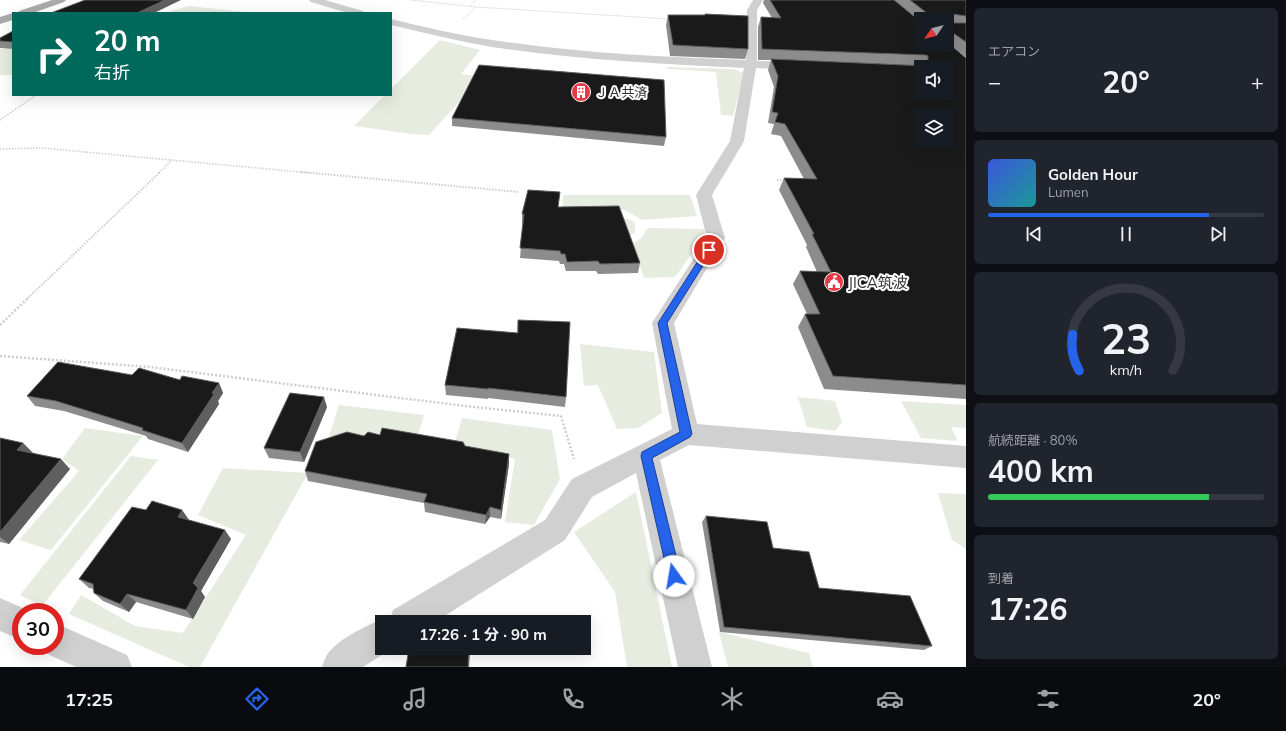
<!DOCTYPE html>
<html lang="ja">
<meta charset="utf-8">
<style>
:root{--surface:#171b24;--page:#20242c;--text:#f1f3f6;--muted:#9ea1a6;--line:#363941;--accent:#2563eb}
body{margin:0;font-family:Mulish,"Noto Sans JP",sans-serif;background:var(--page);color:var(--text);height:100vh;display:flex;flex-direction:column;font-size:15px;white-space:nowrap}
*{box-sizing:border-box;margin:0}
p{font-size:13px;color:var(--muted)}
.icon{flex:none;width:22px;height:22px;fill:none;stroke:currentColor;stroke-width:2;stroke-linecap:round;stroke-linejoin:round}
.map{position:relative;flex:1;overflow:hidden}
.drawer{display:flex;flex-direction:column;gap:8px;padding:8px;background:#0d0f14;width:320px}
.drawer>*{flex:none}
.banner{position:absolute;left:12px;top:12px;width:380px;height:84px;border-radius:0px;box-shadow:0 4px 16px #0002;background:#00695c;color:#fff;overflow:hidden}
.needle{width:26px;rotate:235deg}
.fabs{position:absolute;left:914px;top:12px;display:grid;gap:8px}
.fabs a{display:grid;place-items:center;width:40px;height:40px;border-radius:0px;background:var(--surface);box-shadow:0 4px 16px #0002;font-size:20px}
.speed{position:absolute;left:12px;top:603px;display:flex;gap:8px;font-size:20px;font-weight:700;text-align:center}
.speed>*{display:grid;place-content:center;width:52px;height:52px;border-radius:50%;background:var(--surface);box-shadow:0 4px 16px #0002;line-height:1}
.speed .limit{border:6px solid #d22;background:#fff;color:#111}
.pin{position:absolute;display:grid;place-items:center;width:34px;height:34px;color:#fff;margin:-17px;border:2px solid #fff;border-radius:50%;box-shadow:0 1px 4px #0007}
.me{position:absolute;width:44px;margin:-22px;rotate:347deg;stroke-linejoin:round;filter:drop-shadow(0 0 3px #0008)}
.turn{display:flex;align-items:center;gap:14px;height:84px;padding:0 16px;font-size:18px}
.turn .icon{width:52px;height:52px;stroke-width:2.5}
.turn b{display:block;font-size:28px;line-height:34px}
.big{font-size:30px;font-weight:700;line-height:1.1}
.drawer .card{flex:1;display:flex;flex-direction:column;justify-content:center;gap:6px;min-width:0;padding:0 14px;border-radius:6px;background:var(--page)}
.drawer .dial{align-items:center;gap:0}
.dial svg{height:104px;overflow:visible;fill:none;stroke:var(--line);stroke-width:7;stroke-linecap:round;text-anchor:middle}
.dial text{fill:var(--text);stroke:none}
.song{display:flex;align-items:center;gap:12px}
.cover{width:48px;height:48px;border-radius:6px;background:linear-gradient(135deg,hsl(230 70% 55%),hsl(180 70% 35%))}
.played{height:4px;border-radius:2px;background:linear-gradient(90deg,var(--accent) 80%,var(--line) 80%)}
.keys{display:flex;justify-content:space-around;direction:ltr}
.heat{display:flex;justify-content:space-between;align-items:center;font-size:22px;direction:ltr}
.charge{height:6px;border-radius:3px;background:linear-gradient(90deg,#34c759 80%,var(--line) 0)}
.trip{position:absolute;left:375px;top:615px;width:216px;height:40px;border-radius:0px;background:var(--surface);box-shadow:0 4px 16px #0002;font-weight:700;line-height:40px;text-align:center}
.tab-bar{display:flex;height:64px;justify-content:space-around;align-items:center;background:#090b0e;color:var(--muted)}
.tab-bar .icon{width:28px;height:28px}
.tab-bar .active{color:var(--accent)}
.tab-bar b{font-size:18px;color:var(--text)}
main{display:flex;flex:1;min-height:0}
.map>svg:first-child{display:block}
</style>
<main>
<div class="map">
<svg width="966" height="667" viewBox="0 0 966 667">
<rect width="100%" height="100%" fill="#fff"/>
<path fill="#e6ecdf" d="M189,6L254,13H165Z
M440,40L480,50L461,74L482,77L429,135L412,134L354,126L385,95H391V89Z
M0,49H13V75H0Z
M667,67L733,69L744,73L733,116L721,115L716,72L668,69Z
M563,195H690L697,216L642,220L627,211L616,208L604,206L591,207L625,229L624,218L635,222V232L625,240L561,228Z
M648,228L705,229L704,237L675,277L644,278L636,253L628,247L641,238Z
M580,344L654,352L662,413L638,428L617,429L598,385L584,386Z
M798,397L835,401L842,422L835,431L807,427Z
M901,401L966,405V428L951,427L958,441L921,438Z
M339,405L424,415L413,452L329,436Z
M462,418L552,430L560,479L534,525L505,522L515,459L454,445Z
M85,428L143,436L51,550L19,540L79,471L62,459Z
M131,456L158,460L42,606L20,595Z
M223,468L308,473L200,667H189L69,614L81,595L135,626L183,633L246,535L198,515Z
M636,492L672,667H627L615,592L574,532Z
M938,493L966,494V549L952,540Z
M719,632L809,653L813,667H728Z"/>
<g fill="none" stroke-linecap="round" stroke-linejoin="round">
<path stroke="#cdcdcd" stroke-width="1" stroke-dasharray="1 1" stroke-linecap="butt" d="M411,0L476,7L669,19
M470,6L476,0
M463,19L476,7"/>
<path stroke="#cdcdcd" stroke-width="1.5" stroke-dasharray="1.5 1.5" stroke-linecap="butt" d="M0,120L36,95
M0,149L42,148L311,173
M159,173L171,161"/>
<path stroke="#cdcdcd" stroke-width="2" stroke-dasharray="1.5 1.5" stroke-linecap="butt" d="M301,172L519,192
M777,180H786
M28,298L160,172"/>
<path stroke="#cdcdcd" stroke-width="2.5" stroke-dasharray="2 2" stroke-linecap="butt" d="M0,325L29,297
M0,356L150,367L465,406L561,416L574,459"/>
<path fill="#d0d0d0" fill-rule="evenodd" d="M309,0H325L363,11L364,13H348L311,2Z
M753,0H763L757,10V61L798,62L802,63L804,66L802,69L798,70L756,68L744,141L712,195L725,238L674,323L697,424L966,446V468L689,445L660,460L712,667H678L636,473L592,497L565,540L435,622H389L393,610L545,520L572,479L672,429L652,323L707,238L696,195L730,141L744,68C660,64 576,60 492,47C458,41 425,33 391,25V19C424,27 458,35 492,40C576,53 661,57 746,60L747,10Z
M0,598L32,612H21V640L0,631Z
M382,619L388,622H382V648H393L363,667H322C323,663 325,659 327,655C336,640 366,626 382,619Z
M55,623L127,655L132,667H76L43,652L41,646H55Z"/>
<path fill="#ababab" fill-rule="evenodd" d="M52,0H66L64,2L33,13H18L19,11Z
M13,13V20L0,24V17Z"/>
</g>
<path fill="#8c8c8c" d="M764,0H894L947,45V19H921V22L894,0H966V57L952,46L966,58V399L824,389L798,327L805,314H807L793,284L800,271L817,272L806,247L807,245L779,190L784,178L804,179L781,136L771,134L774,124L768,123L774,87L768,70L771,60H758V27L761,17L772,18L763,3Z
M705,14L748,49L745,59L670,56L666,25L668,15H705Z
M13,31V49L0,48V38Z
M452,118L666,137L664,146L452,126Z
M558,207L640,263L638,273L598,274L596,271H566L564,264H560L559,261L520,258L523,223H522V214Z
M518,320L566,397L565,407L488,398V399L446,395L445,385L517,333Z
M132,375L219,383L223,393L218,401L219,404L188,452L148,439L146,436L64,411L35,406L27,396Z
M327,407L304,462L269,458L264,448Z
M380,435L465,446L509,454V464L501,519L490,517L485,524L425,512L424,503L308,481L305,471Z
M0,438L23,443L33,453L70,469L9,544L0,542Z
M146,510H182L189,520L231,539L201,591L205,597L193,619L136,602L129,612L103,601L94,593V589L89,588L79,579Z
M706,516L773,548L819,588L932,646L924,650L720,632L702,522Z"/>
<path fill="#5f5f5f" d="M165,0H181L154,13H137Z
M219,383L223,393L218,401L219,404L188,452L182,443L212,393Z
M324,397L327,407L304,462L300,452Z
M23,443L33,453L17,450Z
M509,454V464L501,519V510Z
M61,459L70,469L9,544L0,537V532Z
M490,507V517L485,524L486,515Z
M182,510L189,520L178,517Z
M225,530L231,539L201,591L205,597L193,619L186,610L193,583Z
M127,594L136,602L129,612L120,604Z
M469,648H470V651L469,667H468Z"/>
<path fill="#1a1a1a" stroke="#5f5f5f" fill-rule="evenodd" d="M85,0H165L137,13H51Z
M770,0H894L921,22V45H947V42L966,58V385L833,376L805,314H820L800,271L831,272L812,234H814L784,178L817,179L785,124L775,122L778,113L772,112L778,76L771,59L927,66L928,64V56L926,55L762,49L761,17L781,18ZM921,67H947V93H921ZM921,115H947V141H921Z
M910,0H966V16L952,14L950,15L951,21L952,23H966V42L953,33H947V19H927V13Z
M705,14L748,16V49L673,45L668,15H705Z
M13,31V42L0,41V38Z
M479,65L664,80L666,137L452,118Z
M528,190L560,192L558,207L619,206L640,263L600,264L598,261L567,262L565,254H561L560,251L520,248L524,214H522Z
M518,320L570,322L566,397L488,388V389L445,385L457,328L518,333Z
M58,362L132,375L139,368L180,380L182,376L219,383L212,393L214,394L182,443L142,430L143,428L56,401L27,396Z
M290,393L324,397L300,452L264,448Z
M382,428L463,442L465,446L509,454L501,510L490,507L486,515L424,502L427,494L305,471L316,442L347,432L364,436L368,432L380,435Z
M0,438L23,443L17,450L61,459L0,532Z
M152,501L182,510L178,517L225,530L193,583L198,588L186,610L127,594L120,604L94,593L93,584L79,579L132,507L146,510Z
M706,516L767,522L773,548L809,552L819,588L910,596L932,646L724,627Z
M409,648H469L468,667H406Z"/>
<path fill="#2563eb" stroke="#184099" d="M709,248L713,250L667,323L692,434L690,437L652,458L681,576L679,581L674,583L670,581L668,576L641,456L642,452L680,432L658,323L705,250Z"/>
<defs>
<g id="building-disc" transform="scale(1)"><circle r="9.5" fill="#e63946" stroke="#fff"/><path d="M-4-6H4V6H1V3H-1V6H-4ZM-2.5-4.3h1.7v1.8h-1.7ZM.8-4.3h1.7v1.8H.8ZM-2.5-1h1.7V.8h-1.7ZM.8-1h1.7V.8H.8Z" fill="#fff"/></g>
<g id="civic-disc" transform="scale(1)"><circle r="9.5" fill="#e63946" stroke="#fff"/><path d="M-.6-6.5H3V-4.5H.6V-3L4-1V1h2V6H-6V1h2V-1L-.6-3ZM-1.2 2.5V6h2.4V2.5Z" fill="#fff"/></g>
</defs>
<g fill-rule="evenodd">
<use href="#building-disc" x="581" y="92"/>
<use href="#civic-disc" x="834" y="282"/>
</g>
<g text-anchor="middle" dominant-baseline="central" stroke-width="4" stroke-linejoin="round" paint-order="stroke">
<g font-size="13" fill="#333" stroke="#fff" text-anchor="start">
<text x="595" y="92">ＪＡ共済</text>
</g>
<g font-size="15" fill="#333" stroke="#fff" text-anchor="start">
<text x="848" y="282">JICA筑波</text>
</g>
</g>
</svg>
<div class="fabs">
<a><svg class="needle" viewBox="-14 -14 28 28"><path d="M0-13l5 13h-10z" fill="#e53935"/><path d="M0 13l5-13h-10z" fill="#9ea1a6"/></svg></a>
<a><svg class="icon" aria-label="sound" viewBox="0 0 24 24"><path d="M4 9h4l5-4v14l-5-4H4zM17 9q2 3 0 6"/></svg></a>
<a><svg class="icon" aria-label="layers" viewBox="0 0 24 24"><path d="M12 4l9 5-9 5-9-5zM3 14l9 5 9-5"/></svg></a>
</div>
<div class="speed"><div class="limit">30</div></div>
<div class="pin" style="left:709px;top:250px;background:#d93025"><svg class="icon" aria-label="arrive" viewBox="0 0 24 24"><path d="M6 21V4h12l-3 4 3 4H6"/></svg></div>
<svg class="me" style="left:674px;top:576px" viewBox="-20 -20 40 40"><circle r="19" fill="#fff"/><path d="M0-13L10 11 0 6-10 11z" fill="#2563eb"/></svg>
<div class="trip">17:26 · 1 分 · 90 m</div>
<div class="banner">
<div class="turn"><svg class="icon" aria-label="right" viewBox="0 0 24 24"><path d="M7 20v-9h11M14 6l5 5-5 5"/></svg><div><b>20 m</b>右折</div></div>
</div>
</div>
<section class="drawer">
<div class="card"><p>エアコン</p>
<div class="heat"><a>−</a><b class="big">20°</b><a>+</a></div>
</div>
<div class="card">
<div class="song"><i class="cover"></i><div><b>Golden Hour</b><p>Lumen</p></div></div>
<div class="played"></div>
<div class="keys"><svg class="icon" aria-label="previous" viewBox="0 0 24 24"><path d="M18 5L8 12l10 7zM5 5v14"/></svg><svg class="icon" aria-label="pause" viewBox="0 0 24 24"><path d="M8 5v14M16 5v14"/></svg><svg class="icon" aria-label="next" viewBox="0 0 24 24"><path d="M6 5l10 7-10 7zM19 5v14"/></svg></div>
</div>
<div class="card dial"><svg viewBox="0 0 100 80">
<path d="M14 69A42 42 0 1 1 86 69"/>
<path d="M14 69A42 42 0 0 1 9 41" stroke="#2563eb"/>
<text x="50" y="56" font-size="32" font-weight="700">23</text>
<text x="50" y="72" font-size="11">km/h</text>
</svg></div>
<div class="card"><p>航続距離 · 80%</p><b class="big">400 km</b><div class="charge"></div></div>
<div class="card"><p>到着</p><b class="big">17:26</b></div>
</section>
</main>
<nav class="tab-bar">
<b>17:25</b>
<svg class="icon active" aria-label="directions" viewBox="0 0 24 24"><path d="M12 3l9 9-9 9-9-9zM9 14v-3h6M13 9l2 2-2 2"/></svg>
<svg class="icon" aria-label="music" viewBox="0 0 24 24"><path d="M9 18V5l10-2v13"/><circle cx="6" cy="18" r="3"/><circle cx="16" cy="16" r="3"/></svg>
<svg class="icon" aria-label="phone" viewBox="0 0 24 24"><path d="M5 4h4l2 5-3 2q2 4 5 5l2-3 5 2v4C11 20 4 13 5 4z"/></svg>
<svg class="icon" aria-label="climate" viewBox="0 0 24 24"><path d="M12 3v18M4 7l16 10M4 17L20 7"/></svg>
<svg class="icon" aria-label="car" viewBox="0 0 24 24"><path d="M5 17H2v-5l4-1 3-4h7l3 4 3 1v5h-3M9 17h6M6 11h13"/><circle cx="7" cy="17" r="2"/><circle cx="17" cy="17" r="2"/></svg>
<svg class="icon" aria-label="filters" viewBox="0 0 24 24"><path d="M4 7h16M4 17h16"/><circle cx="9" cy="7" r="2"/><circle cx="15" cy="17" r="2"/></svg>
<b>20°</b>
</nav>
